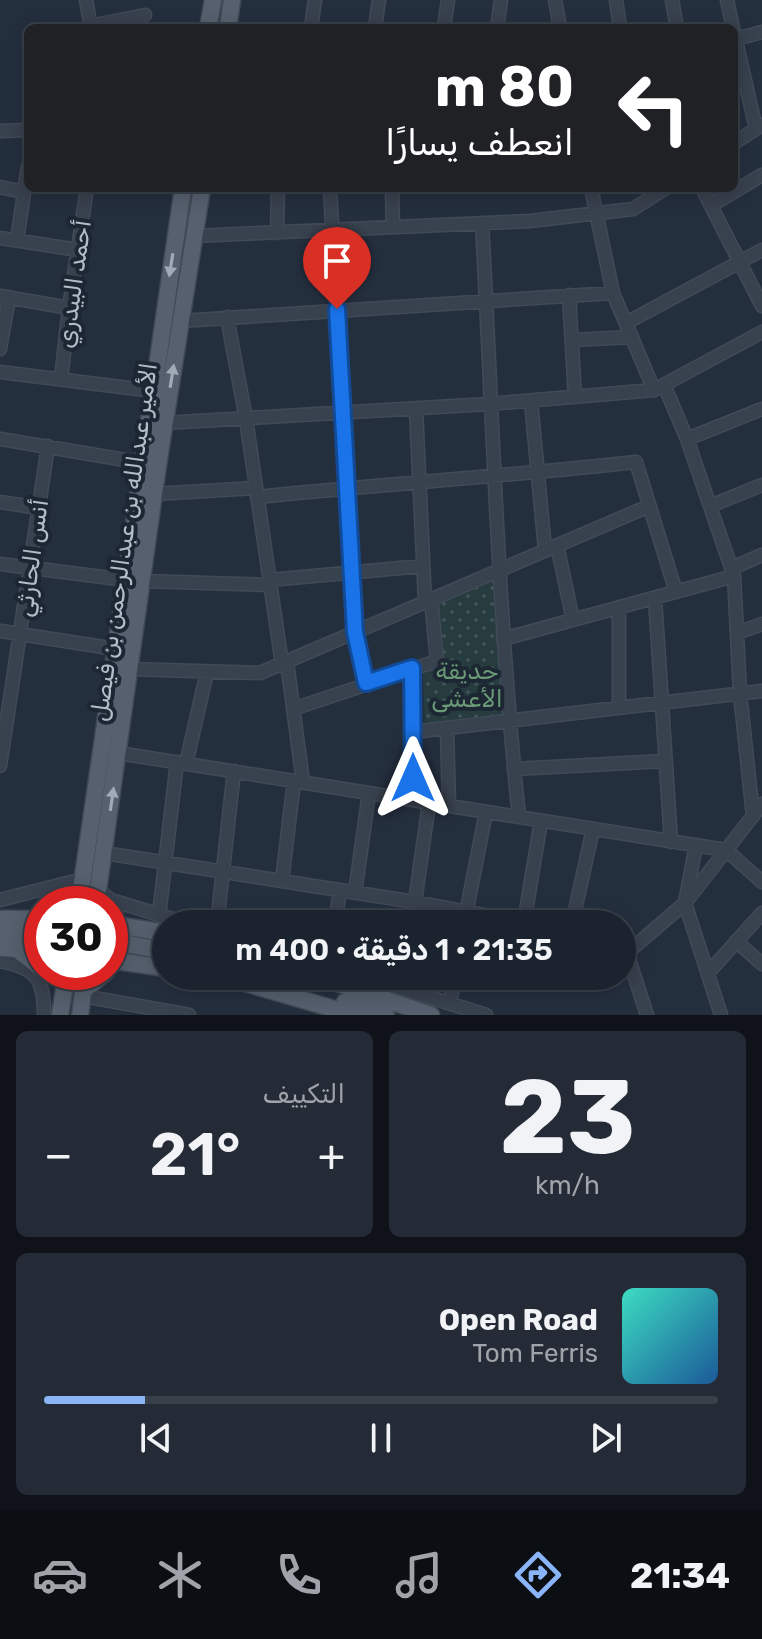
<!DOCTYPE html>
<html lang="ar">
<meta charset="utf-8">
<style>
:root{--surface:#1b232e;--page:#242b36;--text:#f1f3f6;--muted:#a0a4aa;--line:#39404a;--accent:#8ab4f8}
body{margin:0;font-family:Rubik,Vazirmatn,sans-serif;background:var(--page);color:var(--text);direction:rtl;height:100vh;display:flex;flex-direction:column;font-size:30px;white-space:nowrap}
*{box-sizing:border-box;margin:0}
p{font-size:26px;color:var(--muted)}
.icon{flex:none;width:44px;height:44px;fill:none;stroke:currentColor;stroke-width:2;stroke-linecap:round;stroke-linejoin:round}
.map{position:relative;height:1015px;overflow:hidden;direction:ltr}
.panel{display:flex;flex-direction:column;gap:16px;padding:16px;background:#0f1319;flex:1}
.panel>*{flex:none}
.top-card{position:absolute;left:24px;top:24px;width:714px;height:168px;border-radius:12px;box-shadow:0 4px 20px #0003,0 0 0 2px var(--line);direction:rtl;background:#202124;color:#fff;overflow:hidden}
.speed{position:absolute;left:24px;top:886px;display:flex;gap:16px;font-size:40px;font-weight:700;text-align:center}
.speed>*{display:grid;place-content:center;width:104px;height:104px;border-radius:50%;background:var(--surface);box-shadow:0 4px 20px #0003,0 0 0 2px var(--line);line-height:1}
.speed .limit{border:12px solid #d22;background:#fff;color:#111}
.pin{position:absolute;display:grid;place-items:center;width:68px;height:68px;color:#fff;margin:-82px -34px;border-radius:50% 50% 50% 0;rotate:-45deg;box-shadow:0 0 8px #0007}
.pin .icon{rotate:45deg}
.me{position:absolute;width:88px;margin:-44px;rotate:0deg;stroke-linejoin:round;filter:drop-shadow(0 0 6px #0008)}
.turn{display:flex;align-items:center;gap:28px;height:168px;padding:0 32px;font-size:36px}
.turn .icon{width:104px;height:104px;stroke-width:2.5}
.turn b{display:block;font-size:56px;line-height:68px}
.big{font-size:60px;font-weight:600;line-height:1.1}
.panel .widget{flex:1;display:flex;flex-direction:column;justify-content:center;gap:12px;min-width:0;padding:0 28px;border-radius:12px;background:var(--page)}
.panel .dial{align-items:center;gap:0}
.dial b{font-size:104px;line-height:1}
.song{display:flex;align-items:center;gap:24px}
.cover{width:96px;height:96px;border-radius:12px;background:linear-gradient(135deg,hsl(170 70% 55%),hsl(210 70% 35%))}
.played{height:8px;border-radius:4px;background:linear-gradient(90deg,var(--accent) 15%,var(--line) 15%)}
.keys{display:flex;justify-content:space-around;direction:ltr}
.heat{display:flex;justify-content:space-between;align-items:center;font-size:44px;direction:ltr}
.panel .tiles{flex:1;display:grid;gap:16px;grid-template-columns:1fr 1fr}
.widget:last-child{grid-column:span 2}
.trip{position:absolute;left:152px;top:910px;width:484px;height:80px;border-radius:40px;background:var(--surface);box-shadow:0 4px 20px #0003,0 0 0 2px var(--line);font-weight:600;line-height:80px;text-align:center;direction:rtl}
.dock{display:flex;height:128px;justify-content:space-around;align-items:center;background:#0b0e12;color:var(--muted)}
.dock .icon{width:56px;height:56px}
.dock .selected{color:var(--accent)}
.dock b{font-size:36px;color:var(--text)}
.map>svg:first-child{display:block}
</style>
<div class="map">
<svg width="762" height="1015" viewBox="0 0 762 1015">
<defs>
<pattern id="garden-dots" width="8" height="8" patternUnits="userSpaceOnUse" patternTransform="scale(2)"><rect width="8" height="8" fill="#263c3f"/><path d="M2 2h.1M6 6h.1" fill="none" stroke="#435659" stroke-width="1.8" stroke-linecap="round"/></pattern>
</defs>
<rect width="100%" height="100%" fill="#242f3e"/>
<path fill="url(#garden-dots)" d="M496,578L503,716L425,726L423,674L440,666L432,605Z"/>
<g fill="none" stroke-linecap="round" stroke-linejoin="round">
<g stroke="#414a57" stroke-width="15">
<path id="minor" d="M86,0L91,28
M555,0L560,28
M616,0L620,28
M672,0L677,28
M727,0L733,28
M90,26L145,15
M311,28L315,0
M375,28L379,0
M444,28L448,0
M497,28L501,0
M734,32L756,129
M736,39L762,32
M0,131L28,130
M734,143L762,125
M0,187L24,192
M330,188L355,632L366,683
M392,188L393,227
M591,188L613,293L654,390
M702,188L762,306
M712,205L762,175
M482,223C493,421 498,619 519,817
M277,233L278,188
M194,236L530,221L633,209L666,188
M0,238L78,250
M17,240L28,166
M569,295L575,397
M0,296L69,308
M227,317L246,419L282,664
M181,321L613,293
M626,323L762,250
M572,340L632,337
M0,349L9,297
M0,372L153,391
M61,379L69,308L87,188
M664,385L687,439L734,576L740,693L753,816
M531,401L545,550
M416,409L425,602
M164,423L489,404L654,390L762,332
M0,439L143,463
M687,439L762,409
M154,494L256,488
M257,497C384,484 510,476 636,462L676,592
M0,502L39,508
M710,506L762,485
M557,545L573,620
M0,564L126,580
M732,568L762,555
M270,580L422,566
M142,581L270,585
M655,598L671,842
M619,607V708
M0,631L116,649
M737,633L762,624
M503,639L734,576
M287,662L303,782
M412,668L413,800
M130,669L260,673L649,506
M293,709L437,661L431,599
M447,728L449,806
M413,732L762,691
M118,753L726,850L762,882
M186,764L207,672
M0,766L48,446
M514,769L665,761
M696,845L685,903L721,1015
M104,853L415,902L532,924
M282,881L294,781
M98,882L101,892L111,900L189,924
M355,893L369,793
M0,900L83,879
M415,902L429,803
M159,915L177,762
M524,923L541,821
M217,924L234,771
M335,924L340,890
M464,924L486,812
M572,924L593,829
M736,941L762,964
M0,961C37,968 44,979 44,1015
M708,973L762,913
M363,976L486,1015
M83,996L189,1015
M450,1003L455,976
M647,1015L627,953L685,903L762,804"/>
</g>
<g stroke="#414a57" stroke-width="19">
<path id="major" d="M208,28L213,0
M228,28L232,0
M79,904L183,188
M96,904L158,465L202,188
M0,919H42
M110,924L166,933
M0,933L42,935
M110,941L166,951
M0,948L42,951
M19,951L42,969
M110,960L166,968
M221,976L355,1015
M317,976L431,1015
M83,991L106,972
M345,1002L386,1015
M60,1015L67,972
M80,1015L86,972"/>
</g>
<use href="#minor" stroke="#38414e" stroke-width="12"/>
<use href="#major" stroke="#56606e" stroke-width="16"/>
</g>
<defs><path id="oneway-solid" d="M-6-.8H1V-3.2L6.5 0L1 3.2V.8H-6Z" transform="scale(2)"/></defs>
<g fill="#a1aab7">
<use href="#oneway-solid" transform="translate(171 265) rotate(99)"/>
<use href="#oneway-solid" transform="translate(172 376) rotate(-81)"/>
<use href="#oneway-solid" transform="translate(112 799) rotate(-82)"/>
</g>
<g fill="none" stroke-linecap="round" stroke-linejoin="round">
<g stroke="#114b97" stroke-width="20">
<path id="route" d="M337,309L355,632L366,683L412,668L413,778"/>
</g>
<use href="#route" stroke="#1a73e8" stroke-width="14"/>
</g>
<g text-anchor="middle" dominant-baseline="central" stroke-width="8" stroke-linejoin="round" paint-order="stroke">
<g font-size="24" fill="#b4bcc9" stroke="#1d2633">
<text transform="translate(74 284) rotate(-82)">أحمد البيدري</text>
<text transform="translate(124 542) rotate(-82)">الأمير عبدالله بن عبدالرحمن بن فيصل</text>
<text transform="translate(32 558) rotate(-82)">أنس الحارثي</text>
</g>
<g font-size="24" fill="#6b9a76" stroke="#1d2633">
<text x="467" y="671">حديقة<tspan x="467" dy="28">الأعشى</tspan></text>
</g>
</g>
</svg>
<div class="speed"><div class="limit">30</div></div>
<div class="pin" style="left:337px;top:309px;background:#d93025"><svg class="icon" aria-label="arrive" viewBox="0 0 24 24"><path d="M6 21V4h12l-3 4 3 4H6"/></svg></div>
<svg class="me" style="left:413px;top:778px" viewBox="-20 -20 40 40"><path d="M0-17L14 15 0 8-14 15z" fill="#1a73e8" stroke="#fff" stroke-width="4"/></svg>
<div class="trip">21:35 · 1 دقيقة · 400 m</div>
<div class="top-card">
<div class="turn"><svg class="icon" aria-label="left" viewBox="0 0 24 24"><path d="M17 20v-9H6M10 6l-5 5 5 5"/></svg><div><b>80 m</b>انعطف يسارًا</div></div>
</div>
</div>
<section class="panel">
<div class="tiles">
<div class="widget dial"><b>23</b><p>km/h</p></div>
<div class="widget"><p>التكييف</p>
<div class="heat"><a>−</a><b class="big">21°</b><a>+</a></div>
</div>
<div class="widget">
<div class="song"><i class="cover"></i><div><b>Open Road</b><p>Tom Ferris</p></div></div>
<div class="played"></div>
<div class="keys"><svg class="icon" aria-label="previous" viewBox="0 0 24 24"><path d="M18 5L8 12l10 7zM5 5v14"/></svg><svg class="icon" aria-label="pause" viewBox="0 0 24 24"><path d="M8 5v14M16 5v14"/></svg><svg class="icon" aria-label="next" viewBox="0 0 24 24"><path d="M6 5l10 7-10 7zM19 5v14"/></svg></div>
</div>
</div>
</section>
<nav class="dock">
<b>21:34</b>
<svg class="icon selected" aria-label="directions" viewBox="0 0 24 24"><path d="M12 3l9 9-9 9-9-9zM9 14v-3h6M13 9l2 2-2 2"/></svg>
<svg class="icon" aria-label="music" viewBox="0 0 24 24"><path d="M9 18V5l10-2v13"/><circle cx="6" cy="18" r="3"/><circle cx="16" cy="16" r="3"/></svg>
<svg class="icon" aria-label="phone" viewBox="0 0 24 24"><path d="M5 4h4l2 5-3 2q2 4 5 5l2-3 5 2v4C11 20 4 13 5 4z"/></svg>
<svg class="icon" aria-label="climate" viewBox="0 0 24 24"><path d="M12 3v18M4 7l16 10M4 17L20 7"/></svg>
<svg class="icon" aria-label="car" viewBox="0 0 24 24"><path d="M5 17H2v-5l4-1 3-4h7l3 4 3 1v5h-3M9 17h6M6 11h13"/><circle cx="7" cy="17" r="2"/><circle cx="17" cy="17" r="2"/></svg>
</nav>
